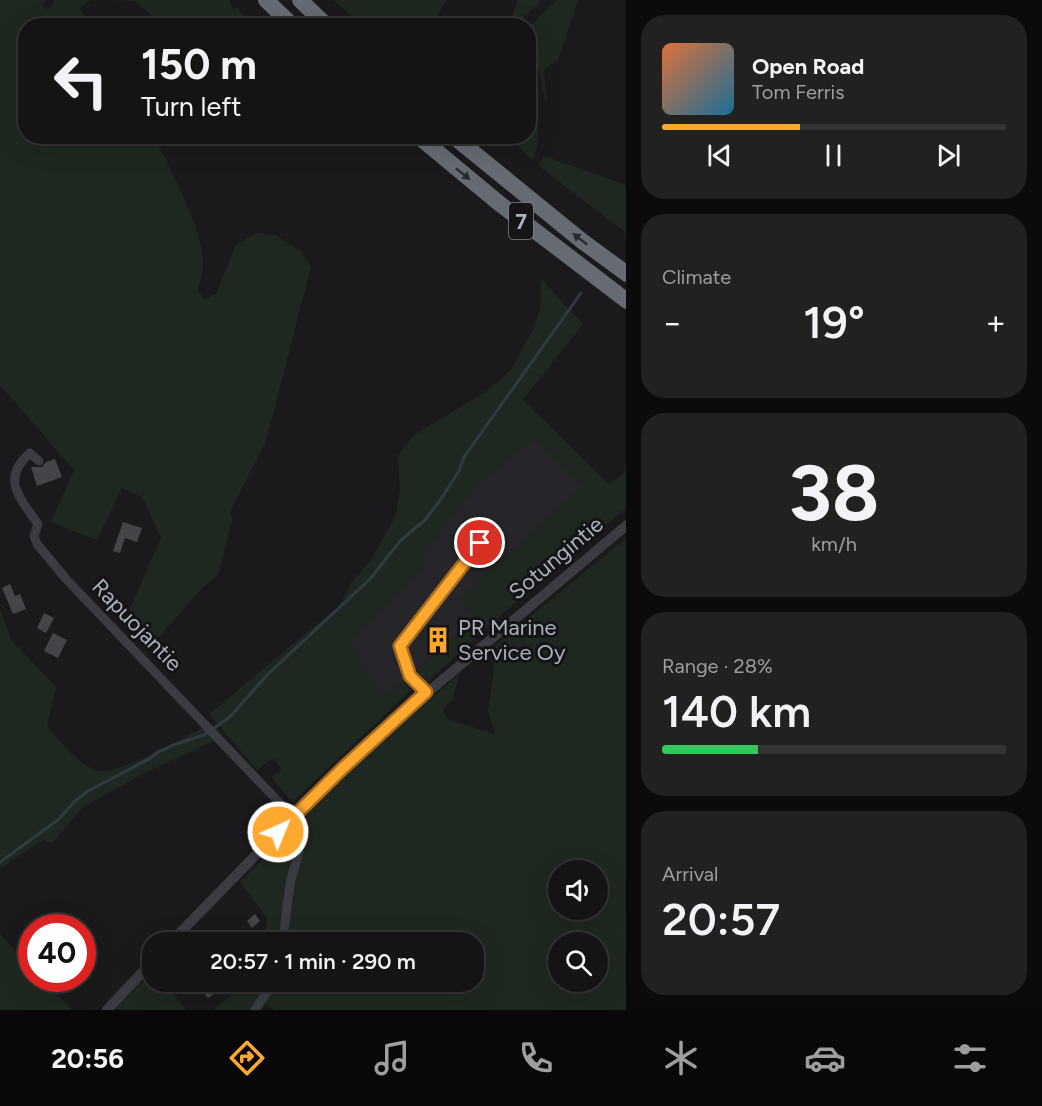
<!DOCTYPE html>
<meta charset="utf-8">
<style>
:root{--surface:#141415;--page:#212122;--text:#f1f3f6;--muted:#9d9ea0;--line:#333334;--accent:#ffa82f}
body{margin:0;font-family:Figtree,sans-serif;background:var(--page);color:var(--text);height:100vh;display:flex;flex-direction:column;font-size:22px;white-space:nowrap}
*{box-sizing:border-box;margin:0}
p{font-size:20px;color:var(--muted)}
.icon{flex:none;width:33px;height:33px;fill:none;stroke:currentColor;stroke-width:2;stroke-linecap:round;stroke-linejoin:round}
.map{position:relative;flex:1;overflow:hidden}
.details{display:flex;flex-direction:column;gap:15px;padding:15px;background:#0b0b0c;width:416px}
.details>*{flex:none}
.guide{position:absolute;left:18px;top:18px;width:518px;height:126px;border-radius:24px;box-shadow:0 6px 24px #0002,0 0 0 2px var(--line);background:#141415;color:var(--text);overflow:hidden}
.fabs{position:absolute;left:548px;top:860px;display:grid;gap:12px}
.fabs a{display:grid;place-items:center;width:60px;height:60px;border-radius:50%;background:var(--surface);box-shadow:0 6px 24px #0002,0 0 0 2px var(--line);font-size:30px}
.speed{position:absolute;left:18px;top:914px;display:flex;gap:12px;font-size:30px;font-weight:700;text-align:center}
.speed>*{display:grid;place-content:center;width:78px;height:78px;border-radius:50%;background:var(--surface);box-shadow:0 6px 24px #0002,0 0 0 2px var(--line);line-height:1}
.speed .limit{border:9px solid #d22;background:#fff;color:#111}
.pin{position:absolute;display:grid;place-items:center;width:51px;height:51px;color:#fff;margin:-26px;border:3px solid #fff;border-radius:50%;box-shadow:0 2px 6px #0007}
.me{position:absolute;width:66px;margin:-33px;rotate:44deg;stroke-linejoin:round;filter:drop-shadow(0 0 4px #0008)}
.turn{display:flex;align-items:center;gap:21px;height:126px;padding:0 24px;font-size:27px}
.turn .icon{width:78px;height:78px;stroke-width:2.5}
.turn b{display:block;font-size:42px;line-height:51px}
.big{font-size:45px;font-weight:600;line-height:1.1}
.details .card{flex:1;display:flex;flex-direction:column;justify-content:center;gap:9px;min-width:0;padding:0 21px;border-radius:24px;background:var(--page)}
.details .dial{align-items:center;gap:0}
.dial b{font-size:78px;line-height:1}
.song{display:flex;align-items:center;gap:18px}
.cover{width:72px;height:72px;border-radius:9px;background:linear-gradient(135deg,hsl(20 70% 55%),hsl(200 70% 35%))}
.played{height:6px;border-radius:3px;background:linear-gradient(90deg,var(--accent) 40%,var(--line) 40%)}
.keys{display:flex;justify-content:space-around;direction:ltr}
.heat{display:flex;justify-content:space-between;align-items:center;font-size:33px;direction:ltr}
.charge{height:9px;border-radius:4px;background:linear-gradient(90deg,#34c759 28%,var(--line) 0)}
.trip{position:absolute;left:142px;top:932px;width:342px;height:60px;border-radius:24px;background:var(--surface);box-shadow:0 6px 24px #0002,0 0 0 2px var(--line);font-weight:600;line-height:60px;text-align:center}
.dock{display:flex;height:96px;justify-content:space-around;align-items:center;background:#080808;color:var(--muted)}
.dock .icon{width:42px;height:42px}
.dock .on{color:var(--accent)}
.dock b{font-size:27px;color:var(--text)}
main{display:flex;flex:1;min-height:0}
.map>svg:first-child{display:block}
</style>
<main>
<div class="map">
<svg width="627" height="1010" viewBox="0 0 627 1010">
<rect width="100%" height="100%" fill="#1a1a1c"/>
<path fill="#26262a" d="M534,439L582,487L461,598L476,620L382,698L348,642L426,562L422,554L480,481Z"/>
<path fill="#1f2820" fill-rule="evenodd" d="M0,0H45L43,7L48,9L52,6L54,0H91L80,8L84,16L78,25L26,26V136L154,137C169,166 204,232 203,264C203,273 199,284 198,292L205,299L216,294L236,245L256,233L276,235L302,252L311,267L266,441L230,512L232,521L218,575L203,587L155,641L158,651L150,652L134,633L127,615L161,538L142,497L122,488L97,540L51,522L74,470L0,385Z
M114,0H229L233,10L237,7L249,25H163L135,1Z
M333,0H447L431,25L363,26Z
M518,0H542L523,18V25H509Z
M557,0H578L558,60L544,69L547,109L531,32L532,24Z
M528,72C533,100 546,134 532,160L509,137L528,136Z
M544,156L626,185V233L539,166Z
M541,279L583,324L523,400L609,484L626,471V508L532,587L424,685L416,670L476,620L460,598L582,487L534,439L480,481L422,554L427,562L349,642L382,697L403,680L411,690L292,802L271,777L282,769L273,758L257,770L209,714L339,606L351,583L371,560L396,515L400,491L398,455L413,436L488,390L511,370L535,326L540,307Z
M626,538V1010H274L266,1003L261,1010H213L239,989L243,981H474V942H264L267,918L240,882L328,794L333,784L459,674L453,699L443,709L447,719L495,734L488,711L494,670L491,649ZM558,870H597V909H558ZM558,942H597V981H558Z
M0,608L11,640L56,687L47,726C58,739 83,770 100,771C122,773 183,738 204,727L214,741L147,772L84,806L52,843L43,840L0,869Z
M0,934L31,967L32,978H42L72,1010H0Z
M153,971V981H163L186,1010H117L116,1008Z"/>
<g fill="none" stroke-linecap="round" stroke-linejoin="round">
<path stroke="#2e3b42" stroke-width="3" d="M0,862L59,819L75,801L88,791L149,759L158,752L173,745L204,735L230,717L267,675L370,579L401,540L425,520L443,496L459,471L464,457L581,293"/>
</g>
<path fill="#444549" d="M55,459L62,477L37,486L31,467H42L46,462Z
M123,522L142,528L137,542L125,538L120,553L113,551Z
M10,584L15,596L20,594L26,609L13,614L2,588Z
M44,613L54,618L46,633L37,628Z
M442,632L447,637L433,649L428,644Z
M53,633L67,640L58,658L44,651Z
M255,914L260,921L252,928L247,921Z
M194,981H212L219,990L208,998Z"/>
<g fill="none" stroke-linecap="round" stroke-linejoin="round">
<path stroke="#3a3c42" stroke-width="4.5" d="M426,692L410,676L400,646L479,543"/>
<path stroke="#3a3c42" stroke-width="9" d="M39,461L30,453C0,479 20,498 38,524L34,536L37,544L67,580L293,817C310,844 294,858 290,885C287,904 285,923 283,942
M255,1010L274,981"/>
<path stroke="#3a3c42" stroke-width="10" d="M171,942L293,817L390,724L627,525
M107,1010L153,961"/>
<path stroke="#666b73" stroke-width="16" d="M266,0L293,26
M300,0L327,26
M418,136L500,204L627,301
M453,136L582,241L627,274"/>
</g>
<defs><path id="oneway-solid" d="M-6-.8H1V-3.2L6.5 0L1 3.2V.8H-6Z" transform="scale(1.5)"/></defs>
<g fill="#292a2e">
<use href="#oneway-solid" transform="translate(463 174) rotate(39)"/>
<use href="#oneway-solid" transform="translate(580 239) rotate(-142)"/>
</g>
<g fill="none" stroke-linecap="round" stroke-linejoin="round">
<g stroke="#a66d1f" stroke-width="15">
<path id="route" d="M278,832L343,768L426,692L410,676L400,646L480,543"/>
</g>
<use href="#route" stroke="#ffa82f" stroke-width="10"/>
</g>
<defs>
<g id="building-bare" transform="scale(2.07)"><path d="M-4-6H4V6H1V3H-1V6H-4ZM-2.5-4.3h1.7v1.8h-1.7ZM.8-4.3h1.7v1.8H.8ZM-2.5-1h1.7V.8h-1.7ZM.8-1h1.7V.8H.8Z" fill="#ffa82f" stroke="#151517" stroke-width="2.5" paint-order="stroke"/></g>
</defs>
<g fill-rule="evenodd">
<use href="#building-bare" x="438" y="640"/>
</g>
<g text-anchor="middle" dominant-baseline="central" stroke-width="6" stroke-linejoin="round" paint-order="stroke">
<rect fill="#151517" stroke="#7e838b" stroke-width="1.5" x="509" y="203" width="24" height="36" rx="4.5"/>
<g font-size="21" font-weight="bold" fill="#abb2bd">
<text x="521" y="221">7</text>
</g>
<g font-size="22" fill="#abb2bd" stroke="#151517">
<text transform="translate(556 558) rotate(-40)">Sotungintie</text>
<text transform="translate(137 625) rotate(46)">Rapuojantie</text>
</g>
<g font-size="22" fill="#abb2bd" stroke="#151517" text-anchor="start">
<text x="458" y="627">PR Marine<tspan x="458" dy="25">Service Oy</tspan></text>
</g>
</g>
</svg>
<div class="fabs">
<a><svg class="icon" aria-label="sound" viewBox="0 0 24 24"><path d="M4 9h4l5-4v14l-5-4H4zM17 9q2 3 0 6"/></svg></a>
<a><svg class="icon" aria-label="search" viewBox="0 0 24 24"><circle cx="10" cy="10" r="6"/><path d="M15 15l6 6"/></svg></a>
</div>
<div class="speed"><div class="limit">40</div></div>
<div class="pin" style="left:480px;top:543px;background:#d93025"><svg class="icon" aria-label="arrive" viewBox="0 0 24 24"><path d="M6 21V4h12l-3 4 3 4H6"/></svg></div>
<svg class="me" style="left:278px;top:832px" viewBox="-20 -20 40 40"><circle r="17" fill="#ffa82f" stroke="#fff" stroke-width="3"/><path d="M0-11L8 9 0 5-8 9z" fill="#fff"/></svg>
<div class="trip">20:57 · 1 min · 290 m</div>
<div class="guide">
<div class="turn"><svg class="icon" aria-label="left" viewBox="0 0 24 24"><path d="M17 20v-9H6M10 6l-5 5 5 5"/></svg><div><b>150 m</b>Turn left</div></div>
</div>
</div>
<section class="details">
<div class="card">
<div class="song"><i class="cover"></i><div><b>Open Road</b><p>Tom Ferris</p></div></div>
<div class="played"></div>
<div class="keys"><svg class="icon" aria-label="previous" viewBox="0 0 24 24"><path d="M18 5L8 12l10 7zM5 5v14"/></svg><svg class="icon" aria-label="pause" viewBox="0 0 24 24"><path d="M8 5v14M16 5v14"/></svg><svg class="icon" aria-label="next" viewBox="0 0 24 24"><path d="M6 5l10 7-10 7zM19 5v14"/></svg></div>
</div>
<div class="card"><p>Climate</p>
<div class="heat"><a>−</a><b class="big">19°</b><a>+</a></div>
</div>
<div class="card dial"><b>38</b><p>km/h</p></div>
<div class="card"><p>Range · 28%</p><b class="big">140 km</b><div class="charge"></div></div>
<div class="card"><p>Arrival</p><b class="big">20:57</b></div>
</section>
</main>
<nav class="dock">
<b>20:56</b>
<svg class="icon on" aria-label="directions" viewBox="0 0 24 24"><path d="M12 3l9 9-9 9-9-9zM9 14v-3h6M13 9l2 2-2 2"/></svg>
<svg class="icon" aria-label="music" viewBox="0 0 24 24"><path d="M9 18V5l10-2v13"/><circle cx="6" cy="18" r="3"/><circle cx="16" cy="16" r="3"/></svg>
<svg class="icon" aria-label="phone" viewBox="0 0 24 24"><path d="M5 4h4l2 5-3 2q2 4 5 5l2-3 5 2v4C11 20 4 13 5 4z"/></svg>
<svg class="icon" aria-label="climate" viewBox="0 0 24 24"><path d="M12 3v18M4 7l16 10M4 17L20 7"/></svg>
<svg class="icon" aria-label="car" viewBox="0 0 24 24"><path d="M5 17H2v-5l4-1 3-4h7l3 4 3 1v5h-3M9 17h6M6 11h13"/><circle cx="7" cy="17" r="2"/><circle cx="17" cy="17" r="2"/></svg>
<svg class="icon" aria-label="filters" viewBox="0 0 24 24"><path d="M4 7h16M4 17h16"/><circle cx="9" cy="7" r="2"/><circle cx="15" cy="17" r="2"/></svg>
</nav>
